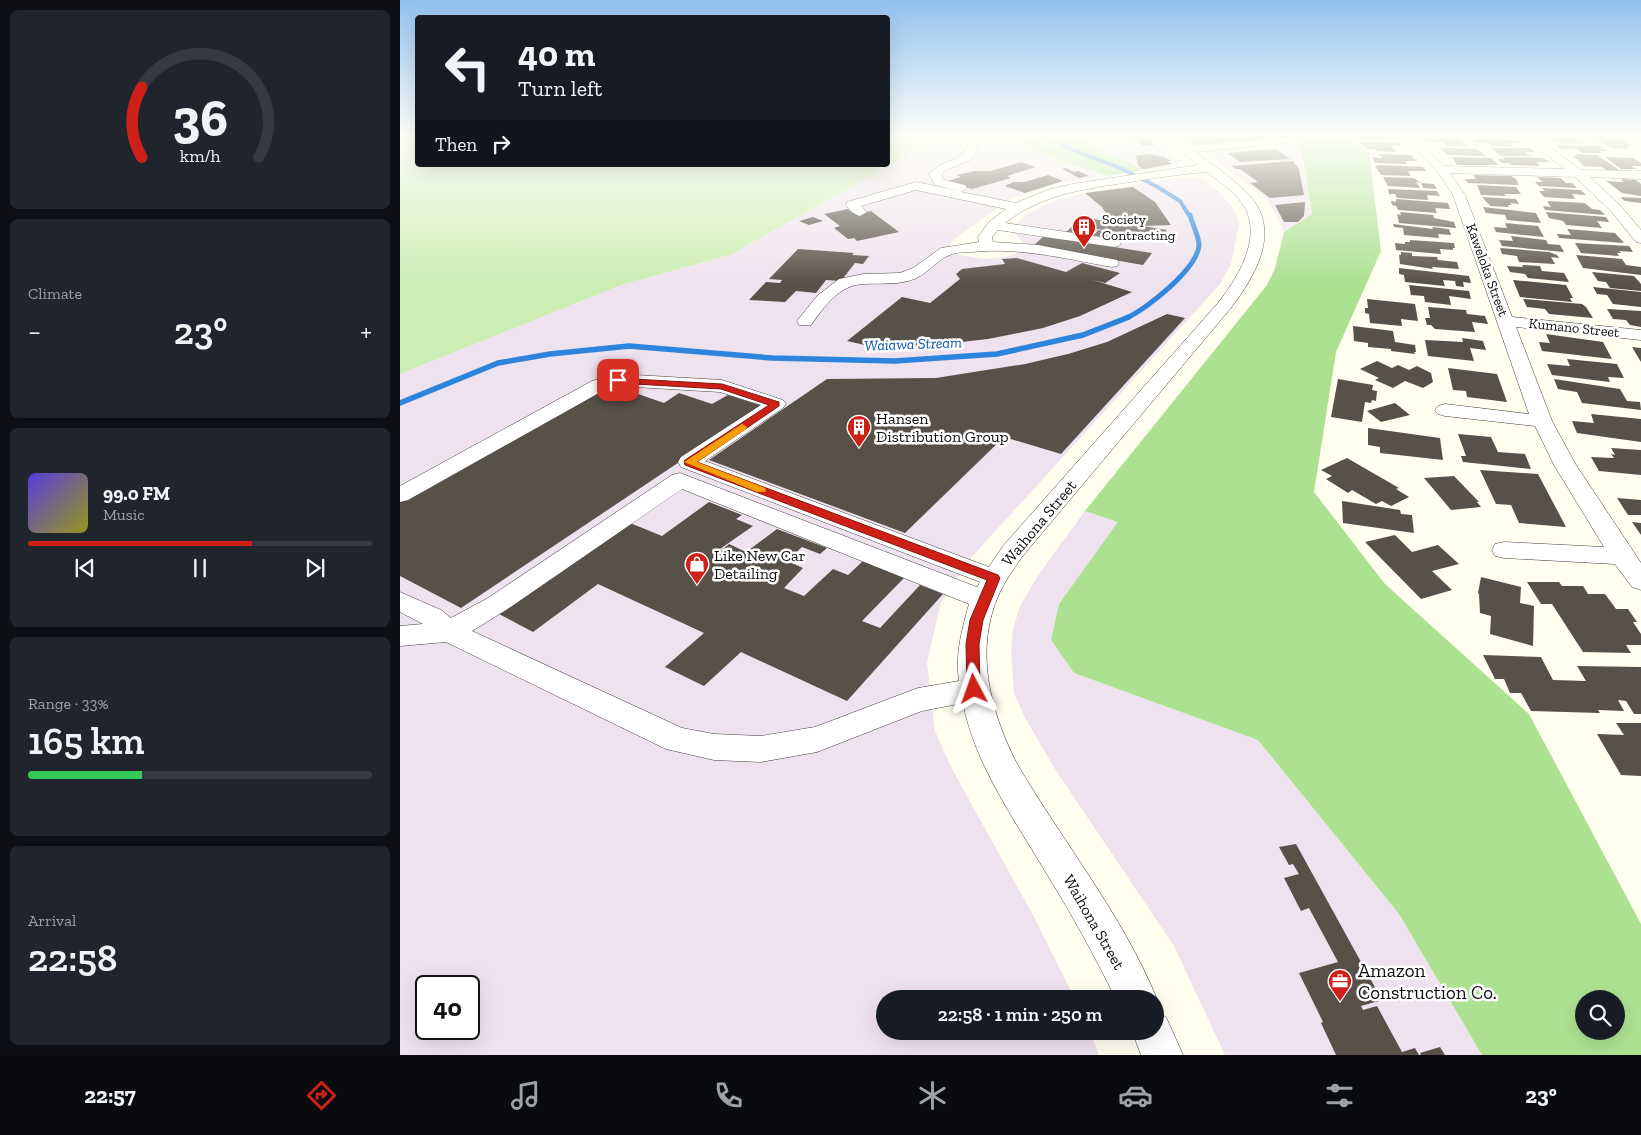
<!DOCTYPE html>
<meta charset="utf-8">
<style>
:root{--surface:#171b24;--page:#20242c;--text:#f1f3f6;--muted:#9ea1a6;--line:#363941;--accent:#cd2117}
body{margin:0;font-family:"Zilla Slab",serif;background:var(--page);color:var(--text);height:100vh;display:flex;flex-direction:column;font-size:19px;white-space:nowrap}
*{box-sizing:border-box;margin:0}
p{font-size:16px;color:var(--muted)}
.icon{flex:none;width:28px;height:28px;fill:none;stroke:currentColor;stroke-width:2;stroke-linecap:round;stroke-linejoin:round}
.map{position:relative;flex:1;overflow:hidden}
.details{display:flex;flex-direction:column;gap:10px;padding:10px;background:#0d0f14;width:400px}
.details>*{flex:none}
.banner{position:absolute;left:15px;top:15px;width:475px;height:152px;border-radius:5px;box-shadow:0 5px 20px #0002;background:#171b24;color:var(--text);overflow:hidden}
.controls{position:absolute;left:1175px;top:990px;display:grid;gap:10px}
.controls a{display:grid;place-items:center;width:50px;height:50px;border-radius:50%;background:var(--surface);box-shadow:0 5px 20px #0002;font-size:25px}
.speed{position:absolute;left:15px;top:975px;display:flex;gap:10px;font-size:25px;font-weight:700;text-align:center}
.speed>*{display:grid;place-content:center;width:65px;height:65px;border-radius:50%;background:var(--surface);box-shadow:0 5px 20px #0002;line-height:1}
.speed .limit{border:2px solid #111;border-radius:8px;background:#fff;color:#111}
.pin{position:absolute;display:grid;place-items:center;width:42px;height:42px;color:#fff;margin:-21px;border-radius:10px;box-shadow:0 2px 8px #0006}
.me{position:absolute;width:55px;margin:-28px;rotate:356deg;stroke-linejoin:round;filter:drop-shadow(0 0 4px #0008)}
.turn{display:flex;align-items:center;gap:18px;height:105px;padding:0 20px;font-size:22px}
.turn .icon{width:65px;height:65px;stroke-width:2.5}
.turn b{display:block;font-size:35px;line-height:42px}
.then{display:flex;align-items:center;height:48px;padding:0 20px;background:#0003;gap:10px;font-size:19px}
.big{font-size:38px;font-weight:600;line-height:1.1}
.details .tile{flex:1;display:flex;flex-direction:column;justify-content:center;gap:8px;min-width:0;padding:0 18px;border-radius:8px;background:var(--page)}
.details .dial{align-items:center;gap:0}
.dial svg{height:130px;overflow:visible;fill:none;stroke:var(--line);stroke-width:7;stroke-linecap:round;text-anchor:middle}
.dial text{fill:var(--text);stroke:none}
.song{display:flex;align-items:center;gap:15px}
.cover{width:60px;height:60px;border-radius:8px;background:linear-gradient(135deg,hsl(250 70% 55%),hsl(60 70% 35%))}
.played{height:5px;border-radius:2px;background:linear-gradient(90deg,var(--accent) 65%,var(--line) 65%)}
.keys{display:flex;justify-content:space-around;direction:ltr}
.heat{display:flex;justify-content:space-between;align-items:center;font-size:28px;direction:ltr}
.charge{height:8px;border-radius:4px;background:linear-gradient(90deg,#34c759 33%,var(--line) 0)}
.trip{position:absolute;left:476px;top:990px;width:288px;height:50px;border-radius:25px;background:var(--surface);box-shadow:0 5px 20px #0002;font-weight:600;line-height:50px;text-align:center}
.dock{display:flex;height:80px;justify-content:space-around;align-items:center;background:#090b0e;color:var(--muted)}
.dock .icon{width:35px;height:35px}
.dock .selected{color:var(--accent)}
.dock b{font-size:22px;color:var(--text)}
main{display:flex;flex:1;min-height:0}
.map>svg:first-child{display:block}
</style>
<main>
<section class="details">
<div class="tile dial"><svg viewBox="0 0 100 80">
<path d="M14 69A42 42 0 1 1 86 69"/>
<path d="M14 69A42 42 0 0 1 14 26" stroke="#cd2117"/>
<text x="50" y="56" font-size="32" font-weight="700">36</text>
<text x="50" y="72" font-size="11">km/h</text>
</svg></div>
<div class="tile"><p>Climate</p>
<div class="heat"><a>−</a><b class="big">23°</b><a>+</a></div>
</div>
<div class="tile">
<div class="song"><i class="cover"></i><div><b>99.0 FM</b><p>Music</p></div></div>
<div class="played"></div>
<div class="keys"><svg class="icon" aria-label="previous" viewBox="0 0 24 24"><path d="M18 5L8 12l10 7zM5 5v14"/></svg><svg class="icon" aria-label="pause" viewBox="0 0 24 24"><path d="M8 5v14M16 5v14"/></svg><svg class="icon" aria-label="next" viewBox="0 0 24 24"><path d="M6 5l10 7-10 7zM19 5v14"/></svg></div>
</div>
<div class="tile"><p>Range · 33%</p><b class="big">165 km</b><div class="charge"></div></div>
<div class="tile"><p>Arrival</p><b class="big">22:58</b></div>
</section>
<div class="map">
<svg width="1241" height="1055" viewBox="0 0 1241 1055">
<rect width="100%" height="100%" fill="#fffeef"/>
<path fill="#eee2ee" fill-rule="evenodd" d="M544,135H607L653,158L708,176L655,184L609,200L553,240L550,246L553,251L560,255L584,259L601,258L615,254L622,249L624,243L612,231L615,225L628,213L656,200L694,191L783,177L805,180L823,196L835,211L839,225L831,264L820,284L570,559L540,605L527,663L535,731L551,767L633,915L675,999H485V1031H689L699,1055H0V374L221,285L330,255ZM26,986H69V1029H26Z
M671,135H750L783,162L776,166L744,170Z
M782,135H896L904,162L912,214L884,232L877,216L866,198Z
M685,511L719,522L659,604L651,640L674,673L858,740L999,914L1082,1055H825L774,946L657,772L625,718L614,693L611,651L613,629L620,606L639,574Z"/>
<path fill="#cceeb4" d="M0,135H17L18,165H488V135H544L330,255L221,285L0,374Z"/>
<path fill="#ade192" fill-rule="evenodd" d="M607,135H671L744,170L708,176L653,158Z
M896,135H947L969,152L981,251L936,352L914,492L985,584L1129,714L1241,924V1055H1082L999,914L858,740L674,673L651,640L659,604L718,522L685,511L867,285L875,268L884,232L912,214L904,162ZM1184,999H1216V1031H1184Z"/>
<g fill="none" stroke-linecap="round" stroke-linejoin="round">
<path stroke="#2d84dc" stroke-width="4" d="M644,135L671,149L720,168L756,186L780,201L790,217"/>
<path stroke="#2d84dc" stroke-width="5" d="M726,318C746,310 798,268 799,245C799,237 792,223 790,215"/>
<path stroke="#2d84dc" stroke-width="5.5" d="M0,403L98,363L150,354L229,346L372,358L495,361L597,354L683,335L729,317"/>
</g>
<path fill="#585149" d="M722,135H744L756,145L743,146L731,137L725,138Z
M783,135H889L890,137L795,144Z
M958,135H991L993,137H980L983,140H962Z
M1074,135H1104L1108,138H1078Z
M1190,136H1203L1210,140H1222L1232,146H1226L1230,149L1211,148Z
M1143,137H1171L1189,144L1160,143Z
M1024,139H1059L1067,146H1047L1043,142H1028Z
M1072,139L1118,140L1123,143H1108L1113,147L1093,146L1087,143H1076Z
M960,142H999L1002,146H992L996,152L977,151L974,149H966Z
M1156,145L1199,146L1207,151H1199L1202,153H1182L1177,149H1161Z
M1040,148L1077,149L1086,156L1048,155Z
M1091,148H1130L1135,152H1124L1130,156H1101Z
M876,149L890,159L840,162L827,153Z
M748,154L764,157L771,161H767L772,164L743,169L738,165L736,156Z
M979,154L1011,155L1017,161H1006V164L975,163L972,157L982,158Z
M1175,154L1197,155L1219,170H1206L1202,167L1184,166L1173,156H1178Z
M1052,157L1091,158L1099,165H1057Z
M1103,157L1143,158L1149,162H1136L1140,166L1112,165L1109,163H1102L1097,159H1104Z
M1205,157L1233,158L1241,163V166H1231L1236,169H1221Z
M893,161L899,169L904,195L870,198L850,183L858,182L840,169H836L831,166Z
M621,162L636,167L607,176L611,178L572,189L552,184L548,181L561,177L557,175L575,171H591Z
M980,165L1023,167L1026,171H1008L1011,176L981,175L975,166Z
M666,168L674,172L678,171L689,176L679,178L662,169Z
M648,175L663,181L625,193L605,186L613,182H625Z
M1073,175L1111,176L1116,179L1119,185L1068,183L1065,179H1076Z
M983,177L1014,178L1021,183L1016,182L1020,188L988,186Z
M1137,177L1161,178L1166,183H1172L1177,188L1139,186L1135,182H1143Z
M1221,179L1236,180L1241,184V196L1222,193L1206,181L1224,182Z
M1021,183L1034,184L1037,189L1023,188Z
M1077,185L1116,187L1121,194H1104L1106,196L1081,195Z
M733,187L755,202L771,225L743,226L767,230L760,239L697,229L690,237L665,233L682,217L711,222L702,207L685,193Z
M1142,188L1181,190L1186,195L1172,194L1175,199L1144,197L1139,191H1145Z
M988,189L1037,191L1040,196L1027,195L1028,200L997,198L995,194H989Z
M1082,197L1116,199L1119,204L1110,203L1112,205H1108L1109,207L1090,206Z
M1220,197L1241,198V203L1225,201Z
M996,199L1048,203L1050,209L1035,208L1037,213L998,210L996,206L992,205L991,201L996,202Z
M1147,201L1185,203L1192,209L1200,210L1205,215L1145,210L1143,206L1151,207Z
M905,202L904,216L898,222H884L875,205Z
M1083,207L1136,213L1141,223L1107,220L1105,215L1086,213Z
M448,209L455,214L471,211L499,232L457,241L454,238L448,239L434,228L440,226L424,214Z
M1000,212L1033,215L1034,218L1054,222L1056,228L999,223L997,214L1001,215Z
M1146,212L1206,217L1209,222L1197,221L1202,228L1166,225L1163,221L1149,218Z
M413,217L423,221L409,225L399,221Z
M1105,223L1138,226L1144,237L1096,232L1094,227L1107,228Z
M993,224L1033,229L1032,227L1049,229L1051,235L1038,234L1039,238L1004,235L1003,228L994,227Z
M1167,229L1215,233L1224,243L1159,238L1157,234L1171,235Z
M698,230L716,233L710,240L692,237Z
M644,236L752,253L743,265L633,246Z
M1111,236L1146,240L1148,244L1160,245L1164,252L1102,246L1099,240L1113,241Z
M1010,240L1054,243L1055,248H1053V250L1040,249L1041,254L996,250L995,243L1005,244V242H1010Z
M1175,243L1229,246L1233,252L1219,251L1221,253H1217L1219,256L1181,253Z
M1100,248L1149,252L1157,255L1159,258L1151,257L1155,264L1119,262L1117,256L1102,254Z
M398,249L454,253L452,255L469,256L463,264L455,263L441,281L426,280L416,293L396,291L385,302L349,300L366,282L380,283L382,280L369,279Z
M1001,252L1012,253V256L1037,257L1038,260L1057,262L1059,269L1032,267L1033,269L1000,264L999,255H1001Z
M1176,255L1222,259L1226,265L1241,267V275L1183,268Z
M617,258L666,272L682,263L720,273L705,283L693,280L732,292L680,316L643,328L588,339L526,346L478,348L447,341L502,297L530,303L560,279L556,274L562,269L605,264L602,259Z
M1122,265L1140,266L1142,271L1164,273L1169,282L1128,278L1125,274L1110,272L1107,266L1123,267Z
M999,268L1069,276L1071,283L1063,282L1064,287L1056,286L1055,281L1043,280L1045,286L1005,282L1004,275L999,274Z
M1192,272L1234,276L1241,284V291L1210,288L1206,282L1198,281Z
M1113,280L1166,285L1173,298H1170L1172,302L1120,297Z
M1009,285L1069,291L1071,299L1049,296L1051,305L1025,302L1024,296L1011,295Z
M1193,287L1241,292V307L1213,304L1207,295L1197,294Z
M967,299L1015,304L1018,321L1001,319L1002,326L970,323L969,314L965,313V308H968Z
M1123,299L1182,304L1186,307L1193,318L1149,314L1145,309L1127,307Z
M1028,307L1066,310L1067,314L1085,316L1088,324L1072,322L1075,332L1035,329L1031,325H1027L1025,318H1030Z
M1207,309L1241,311V327L1230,325L1226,320L1213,319Z
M767,314L785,318L661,454L604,437L505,533L309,460L427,379L536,378L625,364L668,354L707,342Z
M953,326L993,331L995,342L1015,345L1016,352H1014L1015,354L991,351V349L968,347V343L954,341Z
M1146,334L1203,342L1212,359L1142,351L1139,342L1150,343Z
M1062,338L1083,341L1086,350L1070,348L1074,361L1028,356L1025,340L1063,342Z
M1232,347L1241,348V362Z
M1167,359L1217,364L1224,378L1208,377L1210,382L1152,375L1147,364L1170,366Z
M977,361L992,368L998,365L1009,370L1017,366L1031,373L1033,382L1023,388L1005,381L993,388L975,380L979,378L960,369Z
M1048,368L1097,374L1107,402L1067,397L1066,391L1053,390Z
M938,379L973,385L972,390L977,391L976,401L972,400L971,403L965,402L962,422L931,417Z
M1154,379L1220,389L1227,401L1240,402L1241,410L1182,403L1177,392L1158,389Z
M212,385L264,403L279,393L312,404L328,395L363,406L61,608L0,576V501Z
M995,403L1010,415L981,422L967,411Z
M1191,414L1241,419V442L1177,433L1172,421L1194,423Z
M968,428L1040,438L1043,460L980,453V447L968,445Z
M1058,434L1091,437L1098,452L1125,454L1131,469L1063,462L1061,456H1066Z
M1211,448L1241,450V475L1199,471L1191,457L1214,458L1211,454L1215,455Z
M947,458L999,488L996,489L1009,497L991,506L982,501L976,504L952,490L948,493L926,479L932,476L921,470Z
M1080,470L1138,474L1166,527L1119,523L1111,505L1096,504Z
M1054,476L1079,502H1077L1081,507L1051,510L1024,478Z
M1217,498L1241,500V515H1228Z
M942,501L1000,510L1001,514L1012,515L1014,533L943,523Z
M309,502L342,515L336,519L353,526L320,549L322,550L329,544L346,552L377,529L427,548L420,554L402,547L387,561L403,568L384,588L404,596L433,569L448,575L463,561L505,577L462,621L480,628L520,585L543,594L447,701L341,652L304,686L265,667L304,633L198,584L133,632L99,614L230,523L262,536Z
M1232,522L1241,523V535Z
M995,535L1012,552L1038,545L1059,564L1032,571L1052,590L1021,599L965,542Z
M1081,577L1121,587L1120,603L1134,606L1133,646L1090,634L1091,616L1080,613L1079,594L1078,593Z
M1127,582H1159L1162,586H1183L1188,594H1205L1216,609H1228L1237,622H1233L1241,634V645H1226L1231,653L1183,652L1152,604H1141Z
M1083,655L1141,657L1153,680L1186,681L1177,666L1241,667V714H1234L1226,701L1218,700L1224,711L1198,710L1200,713L1131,711L1121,693H1110L1104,679H1095Z
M1216,723H1241V776L1221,775L1197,734L1224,735Z
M896,844L982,1000L961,1006L963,1010L977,1006L1002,1052L1015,1048L1019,1055H936L921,1023L923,1022L899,973L938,962L909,908L901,911L884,878L899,874L893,864L889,865L879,847Z
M1040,1047L1045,1055H1021L1020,1053Z"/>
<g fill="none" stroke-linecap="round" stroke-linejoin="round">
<g stroke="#414141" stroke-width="1">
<path id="minor" d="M761,135H773L788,146L888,138L889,140L888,142L884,143L796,152C812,165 830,176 844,190C885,227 856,275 830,309L621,558C613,570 605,581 599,594C574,650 590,710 616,762C662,841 722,914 757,999L755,1003V999H716C695,957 673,916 648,876C616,822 575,765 563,703L522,711L417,752L361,762L314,760L266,749L46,642L0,646V626L23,624L0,612V592L41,610L51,618L88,598L272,475L280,473L577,587L580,582L281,467L278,462L281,457L361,405L320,392L218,386L206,389L8,500L0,502V486L192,381L218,374L322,380L383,400L386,404L383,408L305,461L589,567L603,546L818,303C841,274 868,228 836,196C828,187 816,179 806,172C781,174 756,178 730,182C685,189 642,194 605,223L714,239L719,240L721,243L719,246L714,247L598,230L592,237L593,242L638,245L712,259L717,260L719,263L717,266L712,267C666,259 620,247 572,252C565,252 556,252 550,255C534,261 528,276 508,281C493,285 479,283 463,284C439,285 424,307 411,325H399L397,321L417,296L439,279L463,274L500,273L513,268L541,248L579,242L578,237L589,222L606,209L516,190L461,206L467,212L460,216C454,214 449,210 446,205L447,202L516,182L559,191L535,185L529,174L538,166L563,155L569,143L573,142L578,145L572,159L546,170L541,175L544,180L565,185L567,188L561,192L616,203L647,190L672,184L798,165ZM282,489L569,604C562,629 555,654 559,681L518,688L415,727L361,736L314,734L282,728L72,631L106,610Z
M1001,135H1012L1044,166L1165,169L1121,135H1133L1181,170L1241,171V179L1190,177L1220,205L1241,230V243L1236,242L1211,211L1175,177L1050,173L1065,195L1112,317L1241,330V340L1116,327L1152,421L1176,465L1241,563V590L1232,587L1215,564L1104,558L1095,556L1092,550L1095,544L1104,542L1204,547L1154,465L1135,426L1045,416L1038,414L1035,410L1038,406L1045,404L1129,414L1053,195L1037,171Z
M755,1012L766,1017L783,1055H741L732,1031H755Z"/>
</g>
<use href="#minor" fill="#fff" fill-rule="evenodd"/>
</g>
<linearGradient id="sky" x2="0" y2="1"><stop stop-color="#91c2f0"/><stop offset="0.48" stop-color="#fffff8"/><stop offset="1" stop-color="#fffff8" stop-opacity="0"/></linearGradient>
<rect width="1241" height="283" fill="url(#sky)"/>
<path fill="#cd2117" stroke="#85150f" d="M215,378L322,384L379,402V406L297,462L598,575L600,578L583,620L579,644L580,689L578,693L574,695L569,693L567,689L566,644L570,620L587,580L285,465L284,462L285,460L369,405L321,389L218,383L214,380Z"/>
<path fill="#f59e0b" d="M342,424L347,427L346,429L297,462L365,488L366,490L365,492H357L284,462Z"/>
<defs>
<g id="building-pin" transform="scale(1.25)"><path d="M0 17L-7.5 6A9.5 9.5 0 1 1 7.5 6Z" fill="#cd2117" stroke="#fff"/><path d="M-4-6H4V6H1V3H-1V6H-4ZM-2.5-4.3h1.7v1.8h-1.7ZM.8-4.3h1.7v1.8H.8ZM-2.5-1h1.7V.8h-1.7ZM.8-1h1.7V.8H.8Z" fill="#fff"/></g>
<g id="shop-pin" transform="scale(1.25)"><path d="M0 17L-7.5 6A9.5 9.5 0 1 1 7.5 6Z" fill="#cd2117" stroke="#fff"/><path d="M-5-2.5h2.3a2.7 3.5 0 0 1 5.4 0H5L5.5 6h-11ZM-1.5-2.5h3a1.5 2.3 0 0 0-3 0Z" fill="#fff"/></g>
<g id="office-pin" transform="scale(1.25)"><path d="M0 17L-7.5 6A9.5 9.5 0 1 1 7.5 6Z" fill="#cd2117" stroke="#fff"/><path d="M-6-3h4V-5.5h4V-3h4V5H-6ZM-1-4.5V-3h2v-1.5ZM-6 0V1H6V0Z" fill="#fff"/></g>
</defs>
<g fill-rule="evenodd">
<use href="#building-pin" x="684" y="227"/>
<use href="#building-pin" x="459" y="427"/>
<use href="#shop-pin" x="297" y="564"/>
<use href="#office-pin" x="940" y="981"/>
</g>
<g text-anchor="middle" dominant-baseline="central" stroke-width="5" stroke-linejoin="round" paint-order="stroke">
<g font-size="14" fill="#0e0e0e" stroke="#fff" text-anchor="start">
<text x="702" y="219">Society<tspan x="702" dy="16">Contracting</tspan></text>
</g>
<g font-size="14" fill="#0e0e0e" stroke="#fff">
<text transform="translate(1087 270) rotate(70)">Kaweloka Street</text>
<text transform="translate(1174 328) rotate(6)">Kumano Street</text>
</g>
<g font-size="15" font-style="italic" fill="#0955ae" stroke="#fff">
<text transform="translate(513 344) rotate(-2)">Waiawa Stream</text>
</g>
<g font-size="16" fill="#0e0e0e" stroke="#fff" text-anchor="start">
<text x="476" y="418">Hansen<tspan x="476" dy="18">Distribution Group</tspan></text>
<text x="314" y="555">Like New Car<tspan x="314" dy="18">Detailing</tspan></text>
</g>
<g font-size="16" fill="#0e0e0e" stroke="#fff">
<text transform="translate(639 523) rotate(-50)">Waihona Street</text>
<text transform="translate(694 922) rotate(60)">Waihona Street</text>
</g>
<g font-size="19" fill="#0e0e0e" stroke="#fff" text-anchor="start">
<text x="958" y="970">Amazon<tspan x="958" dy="22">Construction Co.</tspan></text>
</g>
</g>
</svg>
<div class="controls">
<a><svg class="icon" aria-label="search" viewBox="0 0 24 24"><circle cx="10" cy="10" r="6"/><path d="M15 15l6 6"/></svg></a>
</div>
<div class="speed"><div class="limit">40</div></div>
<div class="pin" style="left:218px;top:380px;background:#d93025"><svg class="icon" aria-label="arrive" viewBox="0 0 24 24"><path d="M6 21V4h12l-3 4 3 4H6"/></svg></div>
<svg class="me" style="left:574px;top:689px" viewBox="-20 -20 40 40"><path d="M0-17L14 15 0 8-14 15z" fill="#cd2117" stroke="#fff" stroke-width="4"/></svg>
<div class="trip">22:58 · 1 min · 250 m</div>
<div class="banner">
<div class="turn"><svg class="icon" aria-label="left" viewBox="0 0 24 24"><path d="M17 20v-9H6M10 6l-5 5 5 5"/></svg><div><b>40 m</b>Turn left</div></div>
<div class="then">Then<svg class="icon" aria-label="right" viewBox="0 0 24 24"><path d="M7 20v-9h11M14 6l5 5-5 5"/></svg></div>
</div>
</div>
</main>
<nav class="dock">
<b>22:57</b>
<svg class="icon selected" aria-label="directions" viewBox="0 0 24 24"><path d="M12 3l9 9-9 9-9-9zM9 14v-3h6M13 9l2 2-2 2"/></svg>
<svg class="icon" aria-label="music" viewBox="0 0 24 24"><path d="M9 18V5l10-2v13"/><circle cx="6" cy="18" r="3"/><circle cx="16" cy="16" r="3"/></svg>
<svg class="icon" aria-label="phone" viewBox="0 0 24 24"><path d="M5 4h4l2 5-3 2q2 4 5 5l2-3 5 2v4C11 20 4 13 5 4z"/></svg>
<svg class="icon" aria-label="climate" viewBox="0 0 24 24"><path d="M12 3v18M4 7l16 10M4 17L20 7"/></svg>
<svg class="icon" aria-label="car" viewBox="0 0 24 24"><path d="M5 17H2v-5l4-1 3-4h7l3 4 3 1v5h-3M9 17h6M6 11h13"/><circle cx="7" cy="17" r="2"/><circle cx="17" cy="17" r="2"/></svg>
<svg class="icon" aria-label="filters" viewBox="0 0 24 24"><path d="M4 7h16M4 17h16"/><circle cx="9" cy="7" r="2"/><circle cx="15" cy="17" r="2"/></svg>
<b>23°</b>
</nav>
